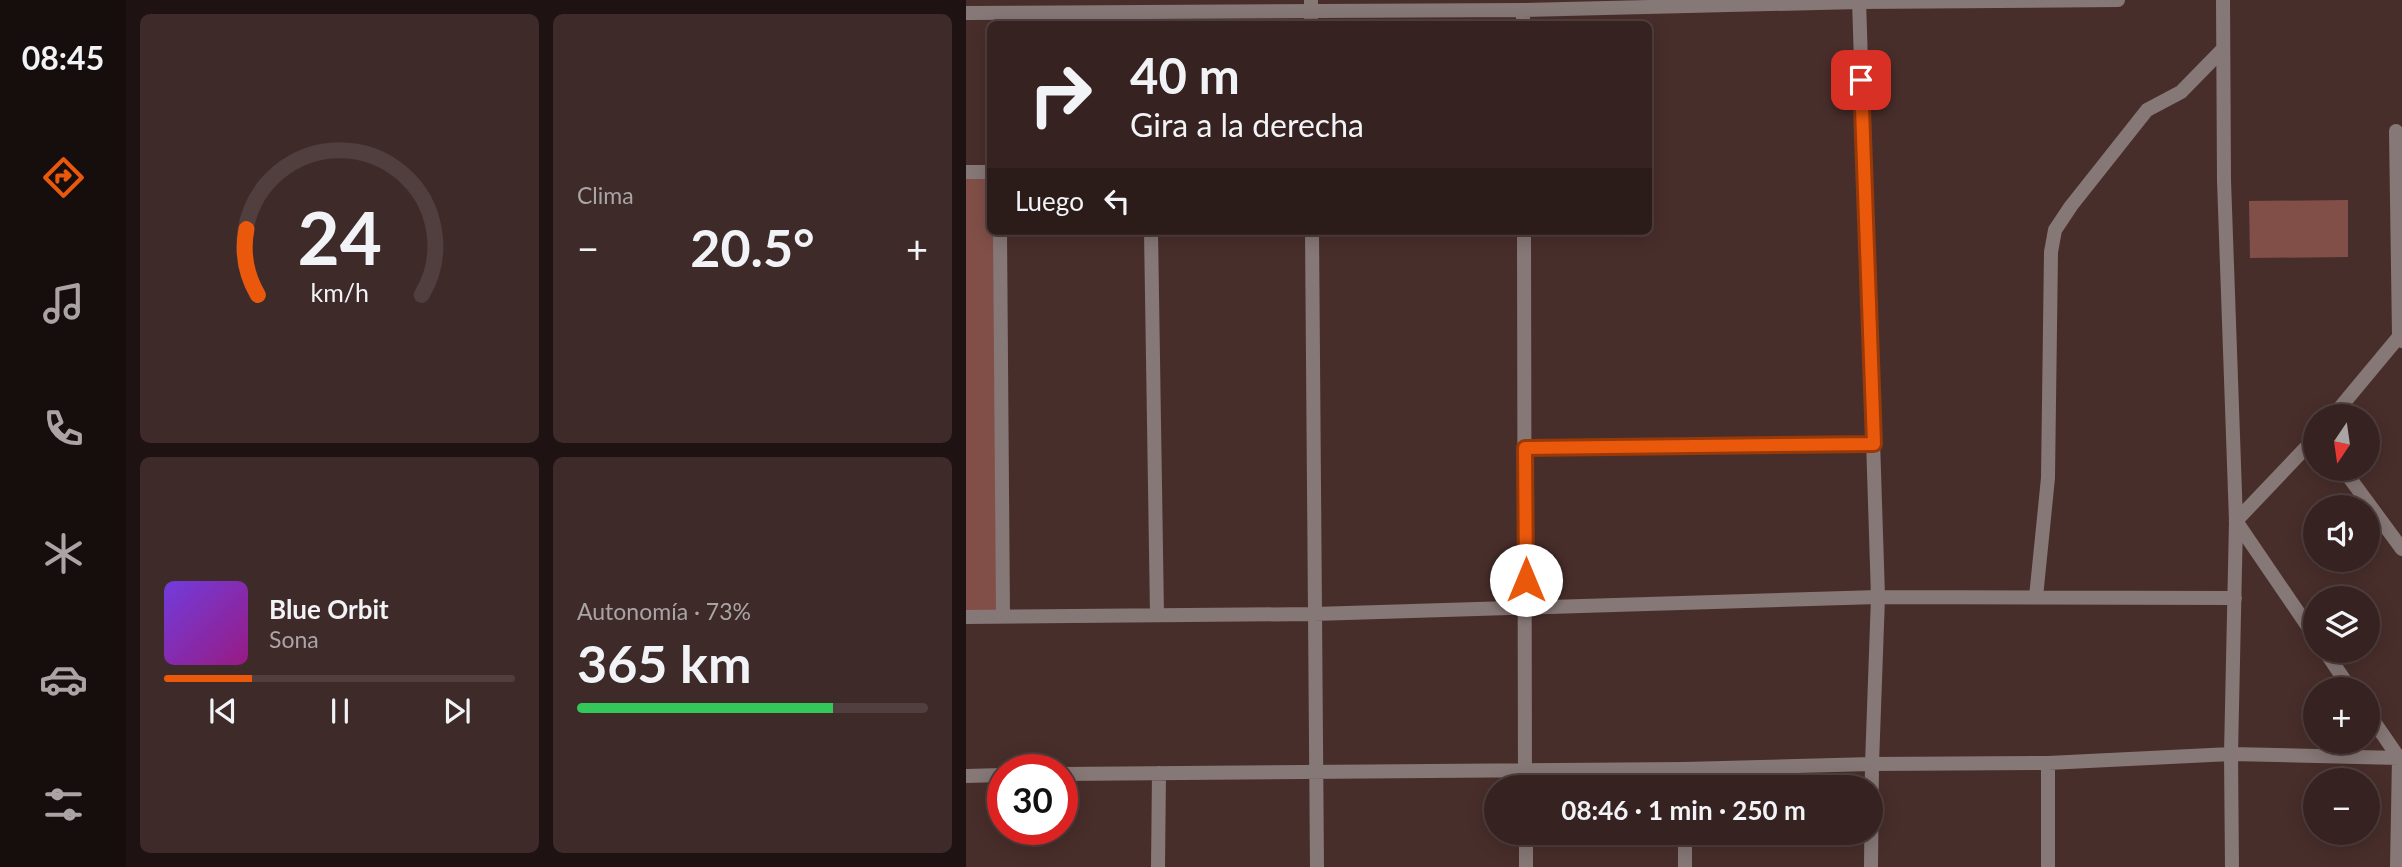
<!DOCTYPE html>
<html lang="es">
<meta charset="utf-8">
<style>
:root{--surface:#362220;--page:#3d2a29;--text:#f1f3f6;--muted:#aaa4a5;--line:#503f3e;--accent:#ea580c}
body{margin:0;font-family:Lato,sans-serif;background:var(--page);color:var(--text);height:100vh;display:flex;flex-direction:column;font-size:26px;white-space:nowrap}
*{box-sizing:border-box;margin:0}
p{font-size:23px;color:var(--muted)}
.icon{flex:none;width:38px;height:38px;fill:none;stroke:currentColor;stroke-width:2;stroke-linecap:round;stroke-linejoin:round}
.map{position:relative;flex:1;overflow:hidden}
.side{display:flex;flex-direction:column;gap:14px;padding:14px;background:#1e1312;width:840px}
.side>*{flex:none}
.hud{position:absolute;left:21px;top:21px;width:665px;height:214px;border-radius:10px;box-shadow:0 4px 18px #0003,0 0 0 2px var(--line);background:#362220;color:var(--text);overflow:hidden}
.needle{width:46px;rotate:193deg}
.fabs{position:absolute;left:1337px;top:404px;display:grid;gap:14px}
.fabs a{display:grid;place-items:center;width:77px;height:77px;border-radius:50%;background:var(--surface);box-shadow:0 4px 18px #0003,0 0 0 2px var(--line);font-size:35px}
.speed{position:absolute;left:21px;top:754px;display:flex;gap:14px;font-size:35px;font-weight:700;text-align:center}
.speed>*{display:grid;place-content:center;width:91px;height:91px;border-radius:50%;background:var(--surface);box-shadow:0 4px 18px #0003,0 0 0 2px var(--line);line-height:1}
.speed .limit{border:10px solid #d22;background:#fff;color:#111}
.pin{position:absolute;display:grid;place-items:center;width:60px;height:60px;color:#fff;margin:-30px;border-radius:14px;box-shadow:0 4px 10px #0006}
.me{position:absolute;width:77px;margin:-38px;rotate:0deg;stroke-linejoin:round;filter:drop-shadow(0 0 5px #0008)}
.turn{display:flex;align-items:center;gap:24px;height:147px;padding:0 28px;font-size:32px}
.turn .icon{width:91px;height:91px;stroke-width:2.5}
.turn b{display:block;font-size:49px;line-height:60px}
.then{display:flex;align-items:center;height:66px;padding:0 28px;background:#0003;gap:14px;font-size:26px}
.big{font-size:52px;font-weight:700;line-height:1.1}
.side .tile{flex:1;display:flex;flex-direction:column;justify-content:center;gap:10px;min-width:0;padding:0 24px;border-radius:10px;background:var(--page)}
.side .dial{align-items:center;gap:0}
.dial svg{height:182px;overflow:visible;fill:none;stroke:var(--line);stroke-width:7;stroke-linecap:round;text-anchor:middle}
.dial text{fill:var(--text);stroke:none}
.song{display:flex;align-items:center;gap:21px}
.cover{width:84px;height:84px;border-radius:10px;background:linear-gradient(135deg,hsl(260 70% 55%),hsl(310 70% 35%))}
.played{height:7px;border-radius:4px;background:linear-gradient(90deg,var(--accent) 25%,var(--line) 25%)}
.keys{display:flex;justify-content:space-around;direction:ltr}
.heat{display:flex;justify-content:space-between;align-items:center;font-size:38px;direction:ltr}
.charge{height:10px;border-radius:5px;background:linear-gradient(90deg,#34c759 73%,var(--line) 0)}
.side .tiles{flex:1;display:grid;gap:14px;grid-template-columns:repeat(2,1fr)}
.trip{position:absolute;left:518px;top:775px;width:399px;height:70px;border-radius:35px;background:var(--surface);box-shadow:0 4px 18px #0003,0 0 0 2px var(--line);font-weight:700;line-height:70px;text-align:center}
main{display:flex;flex:1;min-height:0}
.dock{display:flex;flex-direction:column;width:126px;justify-content:space-around;align-items:center;background:#160e0d;color:var(--muted)}
.dock .icon{width:49px;height:49px}
.dock .on{color:var(--accent)}
.dock b{font-size:32px;color:var(--text)}
.map>svg:first-child{display:block}
</style>
<main>
<nav class="dock">
<b>08:45</b>
<svg class="icon on" aria-label="directions" viewBox="0 0 24 24"><path d="M12 3l9 9-9 9-9-9zM9 14v-3h6M13 9l2 2-2 2"/></svg>
<svg class="icon" aria-label="music" viewBox="0 0 24 24"><path d="M9 18V5l10-2v13"/><circle cx="6" cy="18" r="3"/><circle cx="16" cy="16" r="3"/></svg>
<svg class="icon" aria-label="phone" viewBox="0 0 24 24"><path d="M5 4h4l2 5-3 2q2 4 5 5l2-3 5 2v4C11 20 4 13 5 4z"/></svg>
<svg class="icon" aria-label="climate" viewBox="0 0 24 24"><path d="M12 3v18M4 7l16 10M4 17L20 7"/></svg>
<svg class="icon" aria-label="car" viewBox="0 0 24 24"><path d="M5 17H2v-5l4-1 3-4h7l3 4 3 1v5h-3M9 17h6M6 11h13"/><circle cx="7" cy="17" r="2"/><circle cx="17" cy="17" r="2"/></svg>
<svg class="icon" aria-label="filters" viewBox="0 0 24 24"><path d="M4 7h16M4 17h16"/><circle cx="9" cy="7" r="2"/><circle cx="15" cy="17" r="2"/></svg>
</nav>
<section class="side">
<div class="tiles">
<div class="tile dial"><svg viewBox="0 0 100 80">
<path d="M14 69A42 42 0 1 1 86 69"/>
<path d="M14 69A42 42 0 0 1 9 40" stroke="#ea580c"/>
<text x="50" y="56" font-size="32" font-weight="700">24</text>
<text x="50" y="72" font-size="11">km/h</text>
</svg></div>
<div class="tile"><p>Clima</p>
<div class="heat"><a>−</a><b class="big">20.5°</b><a>+</a></div>
</div>
<div class="tile">
<div class="song"><i class="cover"></i><div><b>Blue Orbit</b><p>Sona</p></div></div>
<div class="played"></div>
<div class="keys"><svg class="icon" aria-label="previous" viewBox="0 0 24 24"><path d="M18 5L8 12l10 7zM5 5v14"/></svg><svg class="icon" aria-label="pause" viewBox="0 0 24 24"><path d="M8 5v14M16 5v14"/></svg><svg class="icon" aria-label="next" viewBox="0 0 24 24"><path d="M6 5l10 7-10 7zM19 5v14"/></svg></div>
</div>
<div class="tile"><p>Autonomía · 73%</p><b class="big">365 km</b><div class="charge"></div></div>
</div>
</section>
<div class="map">
<svg width="1436" height="867" viewBox="0 0 1436 867">
<rect width="100%" height="100%" fill="#482e2b"/>
<path fill="#814f48" d="M0,172H24V231H34L37,616L0,617Z
M1382,200V257L1284,258L1283,201Z"/>
<g fill="none" stroke-linecap="round" stroke-linejoin="round">
<path stroke="#867876" stroke-width="14" d="M345,0V24
M893,0L912,597L906,764L905,867
M1257,0L1258,180L1270,521L1265,754L1266,867
M557,10V24
M0,13L557,10L892,2L1152,0
M1430,131L1433,336L1436,341
M0,172H24
M34,231L37,616
M185,231L191,615
M346,231L351,867
M558,231L559,788
M1367,416L1436,333
M1349,438L1270,521L1349,637
M559,448L908,444
M1377,469L1436,549
M1070,597L1082,478L1085,252L1089,230L1105,206L1181,110L1215,92L1257,49
M0,617L348,614L912,597L1269,598
M1359,651L1385,690
M1402,713L1435,761
M718,769V788
M96,774L718,769L906,764L1082,763L1265,754L1433,758L1431,867
M0,776L37,775
M560,833V867
M719,833V867
M192,867L193,773
M1082,867V763"/>
</g>
<g fill="none" stroke-linecap="round" stroke-linejoin="round">
<g stroke="#983908" stroke-width="18">
<path id="route" d="M560,580L559,448L908,444L895,80"/>
</g>
<use href="#route" stroke="#ea580c" stroke-width="12"/>
</g>
</svg>
<div class="fabs">
<a><svg class="needle" viewBox="-14 -14 28 28"><path d="M0-13l5 13h-10z" fill="#e53935"/><path d="M0 13l5-13h-10z" fill="#aaa4a5"/></svg></a>
<a><svg class="icon" aria-label="sound" viewBox="0 0 24 24"><path d="M4 9h4l5-4v14l-5-4H4zM17 9q2 3 0 6"/></svg></a>
<a><svg class="icon" aria-label="layers" viewBox="0 0 24 24"><path d="M12 4l9 5-9 5-9-5zM3 14l9 5 9-5"/></svg></a>
<a>+</a>
<a>−</a>
</div>
<div class="speed"><div class="limit">30</div></div>
<div class="pin" style="left:895px;top:80px;background:#d93025"><svg class="icon" aria-label="arrive" viewBox="0 0 24 24"><path d="M6 21V4h12l-3 4 3 4H6"/></svg></div>
<svg class="me" style="left:560px;top:580px" viewBox="-20 -20 40 40"><circle r="19" fill="#fff"/><path d="M0-13L10 11 0 6-10 11z" fill="#ea580c"/></svg>
<div class="trip">08:46 · 1 min · 250 m</div>
<div class="hud">
<div class="turn"><svg class="icon" aria-label="right" viewBox="0 0 24 24"><path d="M7 20v-9h11M14 6l5 5-5 5"/></svg><div><b>40 m</b>Gira a la derecha</div></div>
<div class="then">Luego<svg class="icon" aria-label="left" viewBox="0 0 24 24"><path d="M17 20v-9H6M10 6l-5 5 5 5"/></svg></div>
</div>
</div>
</main>
